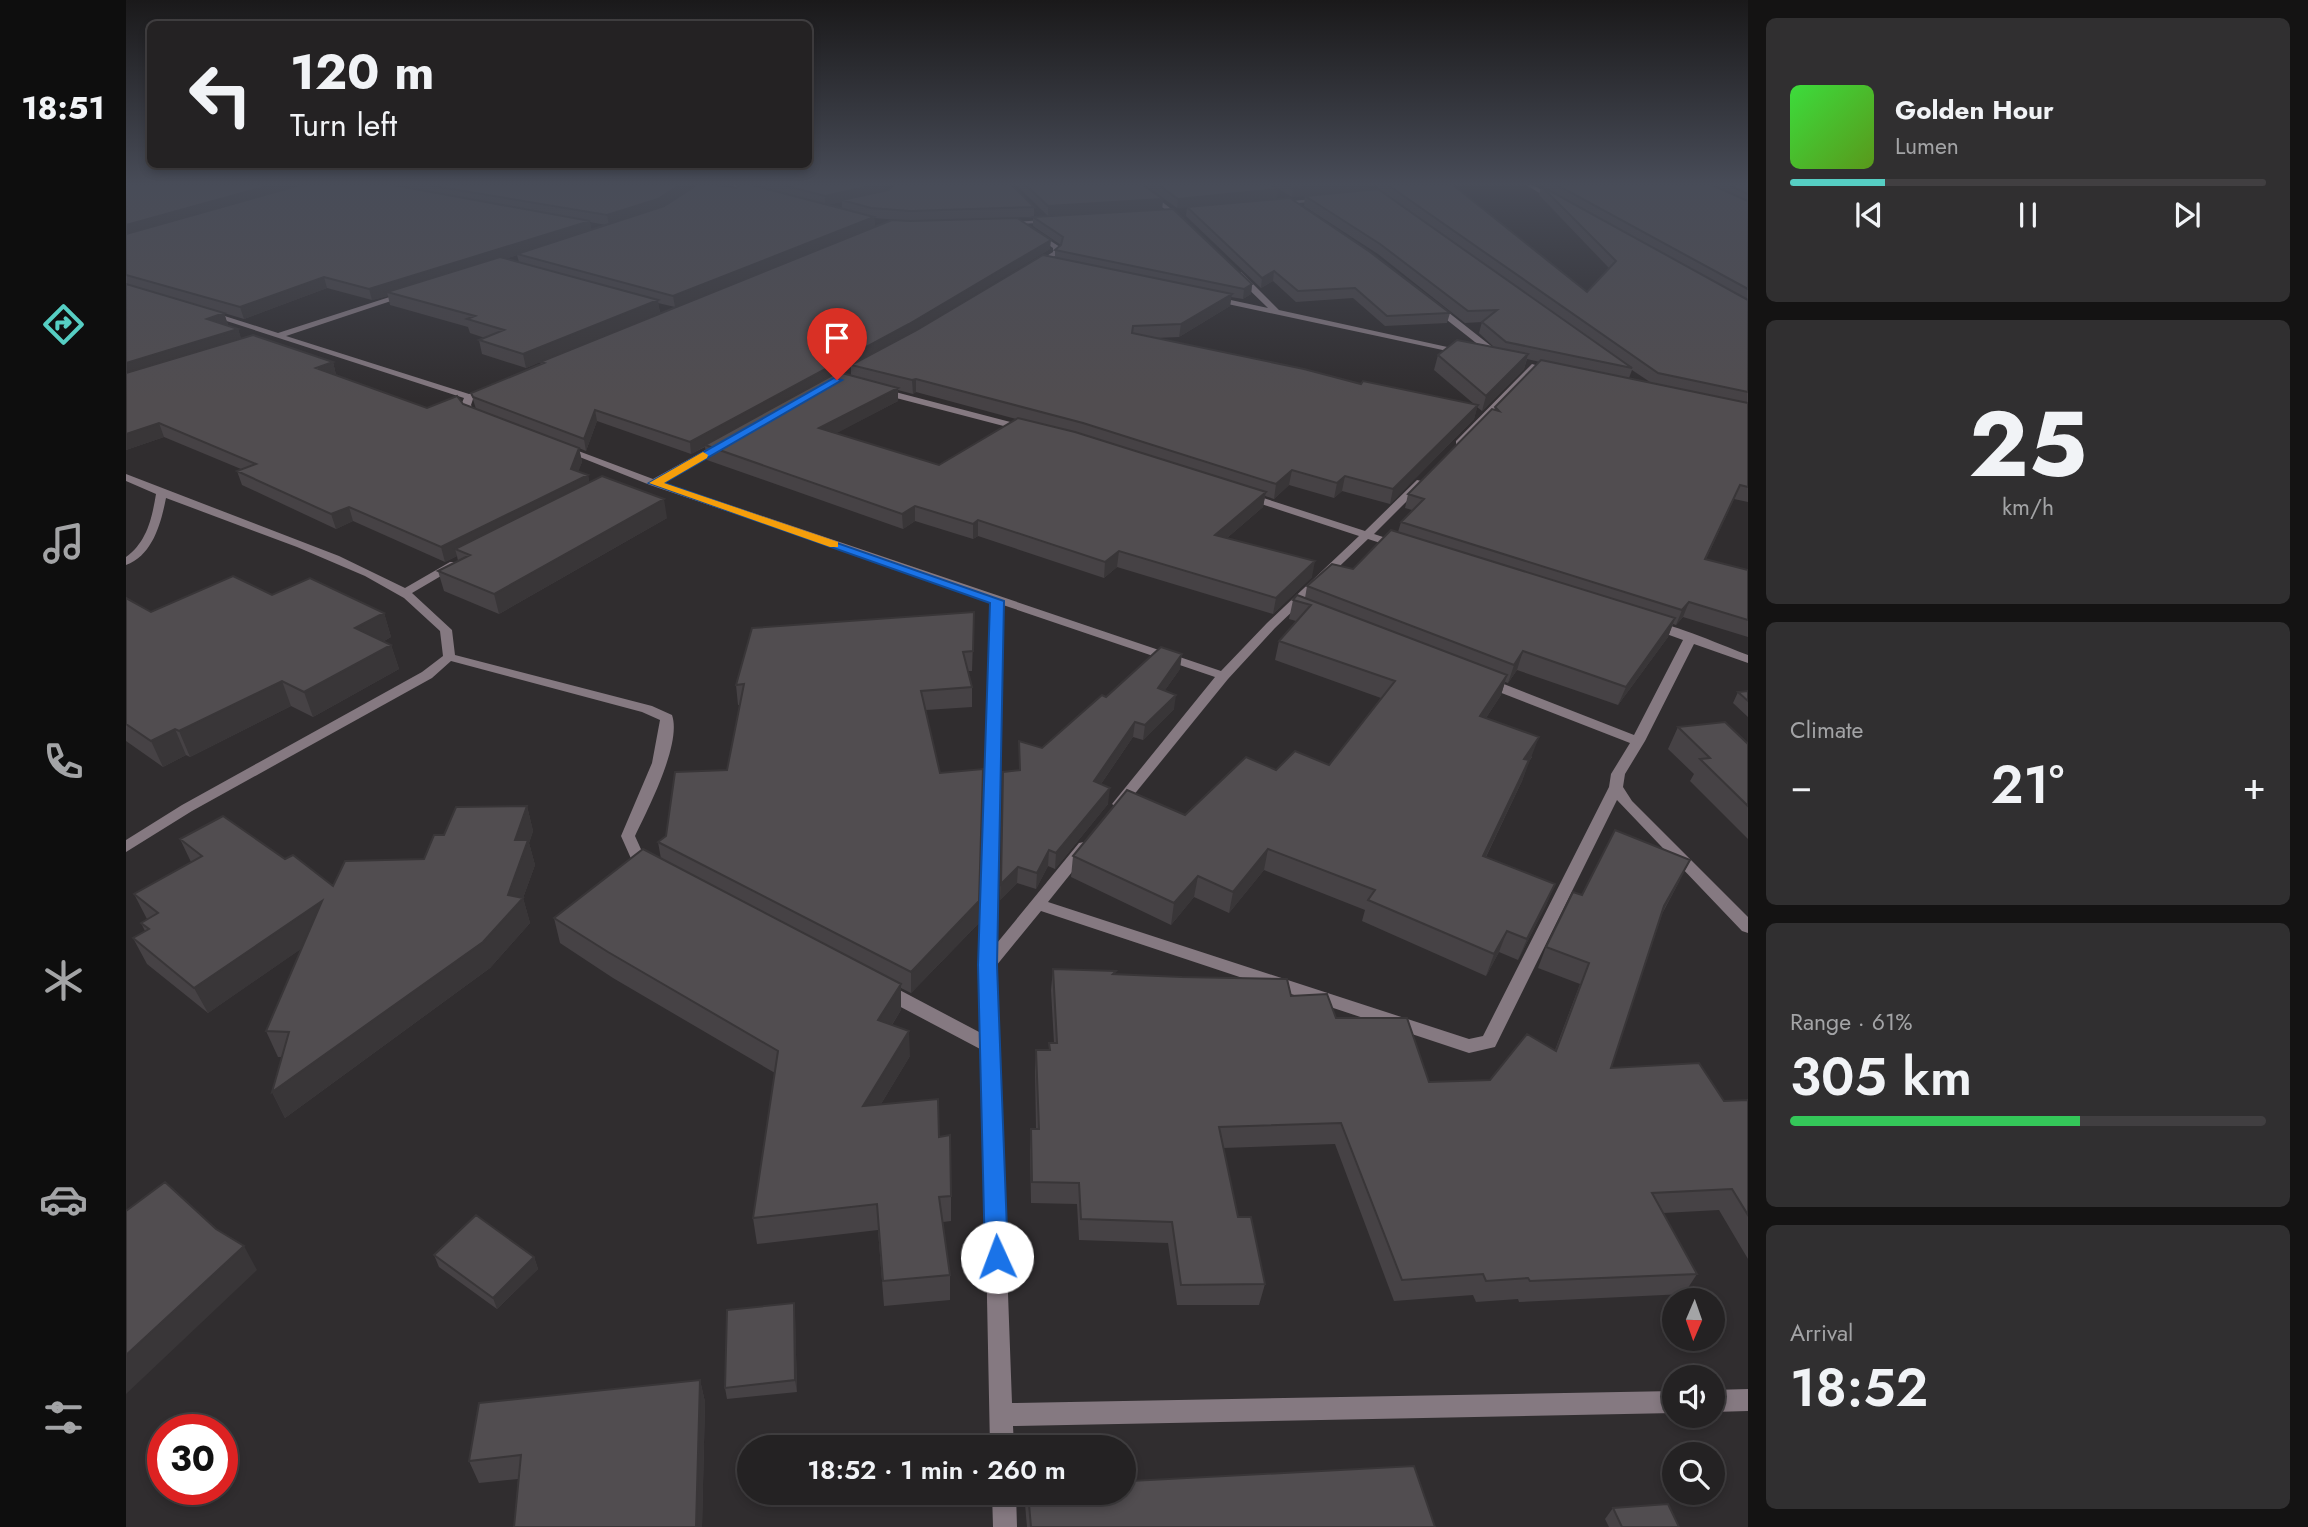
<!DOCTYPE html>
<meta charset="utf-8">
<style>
:root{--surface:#242223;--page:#302f30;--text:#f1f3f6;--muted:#a3a4a6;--line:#413f41;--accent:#56cec3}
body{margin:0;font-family:Jost,sans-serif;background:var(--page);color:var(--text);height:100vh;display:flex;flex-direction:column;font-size:26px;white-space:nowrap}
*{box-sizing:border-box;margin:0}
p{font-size:23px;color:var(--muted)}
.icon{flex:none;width:38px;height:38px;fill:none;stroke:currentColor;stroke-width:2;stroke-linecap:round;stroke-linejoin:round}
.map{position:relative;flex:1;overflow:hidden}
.panel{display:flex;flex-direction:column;gap:18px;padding:18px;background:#141313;width:560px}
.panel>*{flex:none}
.banner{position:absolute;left:21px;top:21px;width:665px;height:147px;border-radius:10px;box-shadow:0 4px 10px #0003,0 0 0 2px var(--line);background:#242223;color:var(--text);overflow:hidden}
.needle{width:46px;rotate:182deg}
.tools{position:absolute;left:1536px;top:1288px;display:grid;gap:14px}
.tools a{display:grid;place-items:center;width:63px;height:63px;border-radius:50%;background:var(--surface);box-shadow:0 4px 10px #0003,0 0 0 2px var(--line);font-size:35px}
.speed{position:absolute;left:21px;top:1414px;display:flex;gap:14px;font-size:35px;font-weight:700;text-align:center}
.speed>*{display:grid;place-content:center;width:91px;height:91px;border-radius:50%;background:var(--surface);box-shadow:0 4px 10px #0003,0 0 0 2px var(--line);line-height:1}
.speed .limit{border:10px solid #d22;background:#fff;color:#111}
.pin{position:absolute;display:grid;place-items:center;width:60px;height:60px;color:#fff;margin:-72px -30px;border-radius:50% 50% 50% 0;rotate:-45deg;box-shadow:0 0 7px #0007}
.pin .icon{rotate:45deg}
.me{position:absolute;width:77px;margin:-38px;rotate:358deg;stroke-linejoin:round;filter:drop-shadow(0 0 5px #0008)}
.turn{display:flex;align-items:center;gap:24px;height:147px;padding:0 28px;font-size:32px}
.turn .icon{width:91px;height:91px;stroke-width:2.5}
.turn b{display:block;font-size:49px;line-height:60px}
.big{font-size:52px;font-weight:600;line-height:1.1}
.panel .card{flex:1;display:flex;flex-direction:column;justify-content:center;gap:10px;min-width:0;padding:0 24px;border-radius:10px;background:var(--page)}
.panel .dial{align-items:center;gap:0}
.dial b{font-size:91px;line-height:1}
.song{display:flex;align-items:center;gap:21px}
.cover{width:84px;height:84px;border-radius:10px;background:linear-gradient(135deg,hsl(120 70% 55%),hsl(90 70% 35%))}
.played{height:7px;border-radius:4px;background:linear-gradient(90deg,var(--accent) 20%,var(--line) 20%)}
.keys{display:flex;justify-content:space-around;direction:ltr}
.heat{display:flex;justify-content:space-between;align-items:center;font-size:38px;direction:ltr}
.charge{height:10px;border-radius:5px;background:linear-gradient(90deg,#34c759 61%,var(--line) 0)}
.trip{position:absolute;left:611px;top:1435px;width:399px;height:70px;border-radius:35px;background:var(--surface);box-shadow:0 4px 10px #0003,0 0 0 2px var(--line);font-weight:600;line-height:70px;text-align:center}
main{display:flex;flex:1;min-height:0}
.tabs{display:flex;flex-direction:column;width:126px;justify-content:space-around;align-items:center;background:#0e0e0e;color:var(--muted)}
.tabs .icon{width:49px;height:49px}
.tabs .on{color:var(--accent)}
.tabs b{font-size:32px;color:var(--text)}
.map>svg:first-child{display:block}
</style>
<main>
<nav class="tabs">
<b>18:51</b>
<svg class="icon on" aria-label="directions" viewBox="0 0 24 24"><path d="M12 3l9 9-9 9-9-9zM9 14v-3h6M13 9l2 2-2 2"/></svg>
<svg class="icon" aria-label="music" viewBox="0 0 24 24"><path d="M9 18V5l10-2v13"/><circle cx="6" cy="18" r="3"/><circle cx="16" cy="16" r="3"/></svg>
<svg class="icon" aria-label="phone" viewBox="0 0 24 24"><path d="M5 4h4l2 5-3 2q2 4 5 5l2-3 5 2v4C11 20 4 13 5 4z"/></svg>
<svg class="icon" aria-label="climate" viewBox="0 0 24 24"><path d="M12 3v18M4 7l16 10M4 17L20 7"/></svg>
<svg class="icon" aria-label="car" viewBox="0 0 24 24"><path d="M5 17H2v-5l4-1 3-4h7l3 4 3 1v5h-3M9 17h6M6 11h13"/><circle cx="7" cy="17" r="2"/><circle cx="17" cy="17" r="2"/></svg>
<svg class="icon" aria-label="filters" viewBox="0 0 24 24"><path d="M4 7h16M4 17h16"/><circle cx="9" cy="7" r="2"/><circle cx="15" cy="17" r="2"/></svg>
</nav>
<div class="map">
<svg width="1622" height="1527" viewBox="0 0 1622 1527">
<rect width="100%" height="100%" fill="#302d2f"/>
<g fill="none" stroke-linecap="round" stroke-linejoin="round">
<path fill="#857981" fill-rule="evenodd" d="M603,185H612L633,192L630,194Z
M1008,185H1015L1059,220V222H1055Z
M1400,185H1407L1432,200L1427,201Z
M1197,198L1195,201L1149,205L1146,203Z
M929,219L927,222L880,225L877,223Z
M909,231L934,247L932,254L910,269L907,265L927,252V248L907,234Z
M1109,272H1115L1153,310L1344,352L1340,355L1083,300L1082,298L1086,296L1142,308L1109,276Z
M276,293L283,295L160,336L343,394L353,392L354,394L347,399L345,405L348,411L355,414V418L341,415L335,405L338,398L79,314L86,312L152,333Z
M1307,305H1313L1374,353V357H1368L1307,309Z
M1406,364L1413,366L1336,445H1330V441Z
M754,388L904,427L906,429L901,432L751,393V389Z
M594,442L602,444L536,482L1095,671L1141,623L1233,536L1117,498V494H1125L1239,531L1291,480L1300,482L1248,534L1275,543V547H1267L1242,539L1149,628L1102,679L998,807L993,809L986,804L1089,677L877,605L871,943L953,843L958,842L966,847L922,902L1343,1039L1357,1036L1483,787L1485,774L1504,743L1355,685L1354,682L1355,679H1365L1508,735L1557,640L1524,628L1522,625L1524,622C1539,620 1603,648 1622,655V663L1568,644L1519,741L1499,774L1497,787L1506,801L1622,917V933L1616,931L1491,800L1369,1047L1343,1053L915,911L870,966L886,1403L1549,1391V1413L887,1426L888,1447H864L856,1050L754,996L751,991L754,986L760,985L766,986L855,1033L854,965L865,601L524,485L431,448L439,446L527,479Z
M0,474L213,556L279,588L324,562H332V566L286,593L326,630L329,655L526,706L546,715C556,743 522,809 509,836L518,856L531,865L528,869L523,870L507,863L495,836L526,763L534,720L516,712L325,661L306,678L66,811L0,852V840L56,805L296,672L317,656L314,631L278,598L239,576L171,547L40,498C35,523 27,555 0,565V557C21,542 26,518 30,494L0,481Z
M1622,1389V1411L1587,1412V1390Z
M866,1493H890L891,1527H867Z"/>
</g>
<path fill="#464245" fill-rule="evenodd" d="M0,185H562V190L537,206L611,188L612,185H760L757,191L908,207V217L784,221L748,218L749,226L549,307L532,303L534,313L924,249L778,337L929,258V250L935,245L907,226V217L922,216L890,185H1017L1037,199L1036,209L936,215L1126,284L1125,294L1117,299L1105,297L1104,306L1053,337L1029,338L1235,384L1348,404L1308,370L1312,355L1369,348L1353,333L1356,322L1339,323L1252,254L1178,206L1179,196L1209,194L1166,197L1146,185H1243L1242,190L1337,249L1256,191L1250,185H1327L1461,292L1483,268L1413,195L1415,186L1412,185H1622V502L1608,499L1580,559L1622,570V637L1557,617L1550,625L1547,624L1542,637L1492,705L1391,670L1382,683L1379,682L1375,695L1360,718L1406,757L1402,763L1396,781L1360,857L1429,884L1420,905L1392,960L1373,952L1360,976L1236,921L1239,910L1138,870L1103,913L1068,897L1045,925L945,877L947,856L1059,815L1150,770L1203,765L1255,698L1149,660L1153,641L1170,621L1163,619L1167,600L1179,598L1181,586L1227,569L1272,532L1275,522L1286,510L1279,508L1282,494L1368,410L1369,407L1414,362L1401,359L1398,369L1356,411L1351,407L1348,419L1264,504L1216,491L1208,498L1163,485L1148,499L1139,496L1137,507L1101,538L1186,577L1147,614L991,567L978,578L852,536L847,539L789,521L777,529L581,460L579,447L565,454L471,421L460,451L453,448L456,462L452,471L462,475L463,483L541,518L373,614L318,591L312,571L332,561L331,556L319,562L227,521L210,529L116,485L111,471L115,469L38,437L0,450ZM716,202V208L702,205L705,204ZM464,222L480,225L465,230ZM391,255L393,262L379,259ZM201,288L246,300L262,296L264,305L342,327L344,333L359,338L353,340L356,354L400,368L414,362L415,365L345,393L350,409L337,404L301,408L210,375L207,362L115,339L112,329L100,325H102L98,313L118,319ZM725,367V376L713,373ZM1506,370L1524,382L1503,378ZM772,390L787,394L790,392L890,419L813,465L710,433L772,401Z
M1019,185H1145L1151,199L1324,313L1321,323L1259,326L1227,298L1170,302L1147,281L1135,288L1060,216L1061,207L1051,208Z
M146,595L258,613L265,637L258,641L265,645L273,669L187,717L165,706L64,757L60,755L37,767L0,741V598L25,612Z
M848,612L846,671H842L846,687V707L800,710L814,773L853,923L785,993L775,988V1010L766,1025L784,1056L755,1104L813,1137L825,1196V1221L817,1222L824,1275V1300L758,1306L752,1230L631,1244L627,1218L649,1073L487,978L434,943L428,918L535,859L532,842L540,836L601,770L614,705H612L610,685Z
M1054,669L1039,690L1048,709L1017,740L1007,737L975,784L982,804L929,869L922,866L910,889L891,883L874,900L877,772L893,770V741L916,748L980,697Z
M1622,691V717L1607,703L1612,692Z
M1552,727L1622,744V839L1564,781L1568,774L1542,749Z
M401,806L407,831L403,843L409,865L397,898L404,923L364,968L159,1118L146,1092L156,1057H152L140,1031L176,948L82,1013L21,964L7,938L19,931L15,923L21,919L8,894L65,862L54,839L159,859L207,886L298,859L318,835Z
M1554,880L1536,914L1485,1068L1598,1101L1622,1100V1259L1593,1210L1537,1213L1571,1274L1558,1294L1393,1302L1392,1299L1350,1302L1347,1295L1268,1301L1209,1144L1097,1148L1112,1217L1139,1284L1133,1305H1051L1042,1243L953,1240L951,1204L905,1203L904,1150L905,1129H910L909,1071L910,1050H923V1043H928L925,990L927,969L989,974L1165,996L1210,1018L1303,1082L1364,1080L1429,1050L1454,984L1412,968L1420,947L1456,895Z
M308,1255L408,1257L412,1269L371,1309L313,1267Z
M669,1315L671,1392L601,1399L599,1388Z
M574,1380L579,1402L576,1527H388L392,1479L353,1483L343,1461Z
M1005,1481L1309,1527H901L898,1493H998Z
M1487,1508L1553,1527H1483L1479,1519Z"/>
<path fill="#393638" d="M145,185H182L0,237V225Z
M553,185H562V190L533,209L483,225L481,215Z
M748,185H760L756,193L716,200V202L699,205V196Z
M1203,185H1243L1242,191L1166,197L1167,188Z
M1152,189L1151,199L1051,208L1052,199Z
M1037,199L1036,209L922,216V206Z
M748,217L749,226L549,307L547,296Z
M464,221L465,232L267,294L261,292L262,296L246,300L243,289Z
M925,240L924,249L783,335L725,365V367L565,454L564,442Z
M1148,271L1147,281L1135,288L1136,278Z
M198,277L201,288L118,319L114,307Z
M1126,284L1125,294L1117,299L1118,289Z
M1106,294L1104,306L1053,337L1055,324Z
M532,300L534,313L400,368L397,354Z
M98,313L102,325L85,331L81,319Z
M112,329L116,341L0,377V363Z
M1402,354L1398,369L1356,411L1360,396Z
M207,362L210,375L190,368Z
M790,379V392L787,394L786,380Z
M772,388V401L694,442L693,428Z
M1352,405L1348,419L1264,504L1267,489Z
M469,410L471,421L460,451L458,439Z
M33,423L38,437L0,450V434Z
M453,448L456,462L449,481L462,475L464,489L329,549L331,556L319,562L315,547L445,469Z
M1166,470L1163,485L1148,499L1150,484Z
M1219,476L1216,491L1208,498L1211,483Z
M1614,485L1608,499L1573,574L1579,559Z
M1140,492L1137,507L1087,550L1089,535Z
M538,499L541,518L373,614L368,594Z
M789,506V521L777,529L776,514Z
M223,507L227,521L210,529L205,514Z
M852,520V536L847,539V524Z
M993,551L991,567L978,578L979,562Z
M1189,561L1186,577L1147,614L1150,598Z
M1563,602L1557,617L1550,625L1556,610Z
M258,613L265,637L237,652L229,628Z
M1549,618L1542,637L1492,705L1500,687Z
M265,645L273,669L187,717L178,692Z
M1397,651L1391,670L1382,683L1388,665Z
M1056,654L1054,669L1030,703L1032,688Z
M1381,675L1375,695L1348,736L1354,716Z
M156,681L165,706L64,757L53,731Z
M1050,695L1048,709L1017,740L1019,725Z
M1009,722L1007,737L966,797L968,781Z
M49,729L60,755L37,767L25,741Z
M1413,737L1396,781L1350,877L1357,856L1398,759Z
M984,788L982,804L929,869L930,853Z
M857,789L853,923L785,993V972Z
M401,806L407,831L403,843L409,865L397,898L404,923L364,968L159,1118L146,1092L389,840Z
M1142,849L1138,870L1103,913L1107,892Z
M923,850L922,866L910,889L911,873Z
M1564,860L1554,880L1528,927L1538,906Z
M892,867L891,883L874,900L875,884Z
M1072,876L1068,897L1045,925L1048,903Z
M1429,884L1420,905L1392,960L1401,939Z
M196,901L207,927L82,1013L68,988Z
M1381,931L1373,952L1360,976L1368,954Z
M775,984V1010L753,1045L752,1020Z
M783,1031L784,1056L738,1132L737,1106Z
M118,1246L131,1270L0,1394V1355Z
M408,1257L412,1269L371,1309L367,1298Z
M668,1303L669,1315L671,1392L669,1380Z
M574,1380L579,1402L576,1527H570Z"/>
<path fill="#514d50" stroke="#393638" stroke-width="2" d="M0,185H145L0,225Z
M174,185H267L464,221L243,289L198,277L114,307L0,275V234Z
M302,185H553L532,199L481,215Z
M571,185H591L611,188L612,185H626L748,217L547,296L391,254L538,206Z
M657,185H748L699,196Z
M769,185H886L908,207L784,211L745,208L716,200L762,190Z
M900,185H1017L1037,199L922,206Z
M1033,185H1145L1152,189L1052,199Z
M1162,185H1203L1167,188Z
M1262,185H1327L1461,292L1490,261L1415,186L1622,300V392L1532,373Z
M1431,185H1586L1622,201V289Z
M1603,185H1622V194Z
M1252,189L1506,368L1380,342L1356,322L1371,310L1342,311L1254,244L1179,196Z
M1164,198L1244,252L1324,313L1261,316L1229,288L1172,291L1148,271L1136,278L1061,207Z
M1047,209L1126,284L1118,289L929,250L935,245L937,237L907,217Z
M891,218L925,240L783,324L564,442L469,410L458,439L347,397L345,393L418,363L414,362L766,220L784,221Z
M917,255L1106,294L1055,324L1007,326L1006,333L1178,369L1235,384L1237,381L1352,405L1267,489L1219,476L1211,483L1166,470L1150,484L957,423L790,379L786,380L725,365L791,330Z
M374,257L532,300L397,354L353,340L378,330L341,319L349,316L261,292Z
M0,284L98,313L81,319L112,329L0,363Z
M127,335L207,362L190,368L301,408L331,396L337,404L453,448L445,469L462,475L315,547L223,507L205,514L111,471L130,464L33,423L0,434V373Z
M1331,340L1402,354L1360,396L1312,355Z
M1415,360L1622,403V487L1614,485L1579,559L1622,570V620L1563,602L1556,610L1275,522L1298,499L1282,494L1366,409L1373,411L1369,407Z
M712,372L772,388L693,428L813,465L892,418L949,432L1140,492L1089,535L1189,561L1150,598L993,551L979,562L852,520L847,524L789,506L776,514L579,445Z
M476,476L538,499L368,594L312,571L344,555L329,549Z
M1265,530L1549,618L1500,687L1397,651L1388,665L1181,586L1206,564L1227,569Z
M107,576L146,595L184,578L258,613L229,628L265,645L178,692L156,681L53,731L49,729L25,741L0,724V598L25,612Z
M1171,595L1381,675L1354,716L1413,737L1398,759L1403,760L1357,856L1429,884L1401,939L1381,931L1368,954L1242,900L1249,890L1142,849L1107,892L1072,876L1048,903L947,856L1001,790L1059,815L1120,757L1150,770L1169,751L1203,765L1269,681L1153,641L1185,605L1167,600Z
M848,612L847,651L837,652L846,687L795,691L814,773L857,769L853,901L785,972L532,842L540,836L549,772L601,770L618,684L610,685L626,628Z
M1035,647L1056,654L1032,688L1050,695L1019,725L1009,722L968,781L984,788L930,853L923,850L911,873L892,867L875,884L877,772L894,770L893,741L916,748L976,695L980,697Z
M1622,691V701L1612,692Z
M1599,722L1622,744V806L1574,759L1584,758L1552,727Z
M401,806L389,840H402L382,895L397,898L357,942L146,1092L163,1032L140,1031L196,901L68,988L7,938L23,929L15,923L32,913L8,894L76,856L54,839L97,816L159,859L167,855L207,886L219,861L298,859L308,835H318L330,807Z
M1489,830L1564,860L1538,906L1485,1068L1573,1063L1598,1101L1622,1100V1215L1606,1189L1526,1193L1571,1274L1404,1281L1402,1278L1360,1281L1357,1274L1276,1280L1215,1123L1093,1127L1112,1217H1125L1139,1284L1055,1285L1046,1222L955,1219L953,1183L906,1182L905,1129H913L910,1050H924L923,1043H931L927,969L990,971L987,974L1056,977L1161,979L1165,996L1201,994L1210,1018H1281L1303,1082L1364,1080L1401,1034L1430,1051L1463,963L1420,947L1447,892L1456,895Z
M517,849L775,984L752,1020L783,1031L737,1106L812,1099L813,1137L824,1135L825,1196L813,1197L824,1275L757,1281L751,1204L627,1218L652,1051L482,952L428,918Z
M39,1182L90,1229L118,1246L0,1355V1211Z
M350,1215L408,1257L367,1298L308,1255Z
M668,1303L669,1380L599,1388L601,1310Z
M574,1380L570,1527H388L395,1455L343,1461L353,1403Z
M998,1461H1002L1005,1481L1288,1466L1309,1527H905L902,1493H998Z
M1542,1504L1553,1527H1496L1487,1508Z"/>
<linearGradient id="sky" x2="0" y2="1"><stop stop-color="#1a191a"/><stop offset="0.46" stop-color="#484c58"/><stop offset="1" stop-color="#484c58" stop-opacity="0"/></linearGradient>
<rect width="1622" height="399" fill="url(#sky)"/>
<path fill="#1a73e8" stroke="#114b97" stroke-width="2" d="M708,378L716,380L538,483L878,601L871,965L882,1257L879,1265L871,1268L862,1265L859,1257L852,965L864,603L523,483Z"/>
<path fill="#f59e0b" d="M577,452L582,455L581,458L538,483L712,542V547H704L523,483Z"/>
</svg>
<div class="tools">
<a><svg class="needle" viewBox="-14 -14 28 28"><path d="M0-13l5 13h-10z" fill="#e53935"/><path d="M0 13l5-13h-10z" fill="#a3a4a6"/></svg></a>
<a><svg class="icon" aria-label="sound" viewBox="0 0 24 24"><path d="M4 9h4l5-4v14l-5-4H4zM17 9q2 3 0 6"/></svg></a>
<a><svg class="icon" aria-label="search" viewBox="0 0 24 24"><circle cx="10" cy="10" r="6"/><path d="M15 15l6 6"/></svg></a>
</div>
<div class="speed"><div class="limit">30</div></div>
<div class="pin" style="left:711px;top:380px;background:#d93025"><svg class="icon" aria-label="arrive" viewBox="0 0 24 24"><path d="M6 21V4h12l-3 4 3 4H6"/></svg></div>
<svg class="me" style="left:871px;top:1257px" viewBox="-20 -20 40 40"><circle r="19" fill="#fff"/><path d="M0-13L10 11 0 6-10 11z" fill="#1a73e8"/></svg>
<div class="trip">18:52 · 1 min · 260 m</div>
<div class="banner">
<div class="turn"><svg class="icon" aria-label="left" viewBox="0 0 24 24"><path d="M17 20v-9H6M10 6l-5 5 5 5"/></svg><div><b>120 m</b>Turn left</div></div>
</div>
</div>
<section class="panel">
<div class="card">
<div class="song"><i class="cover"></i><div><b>Golden Hour</b><p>Lumen</p></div></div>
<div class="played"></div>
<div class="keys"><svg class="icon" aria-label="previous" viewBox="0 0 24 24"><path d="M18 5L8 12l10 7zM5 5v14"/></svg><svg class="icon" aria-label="pause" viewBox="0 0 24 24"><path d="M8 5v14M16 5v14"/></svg><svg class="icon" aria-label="next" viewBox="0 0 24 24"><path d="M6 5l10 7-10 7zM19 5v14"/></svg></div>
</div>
<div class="card dial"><b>25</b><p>km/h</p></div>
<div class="card"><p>Climate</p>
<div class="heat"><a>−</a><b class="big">21°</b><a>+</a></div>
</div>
<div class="card"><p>Range · 61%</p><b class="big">305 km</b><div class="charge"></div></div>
<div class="card"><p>Arrival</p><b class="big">18:52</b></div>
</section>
</main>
